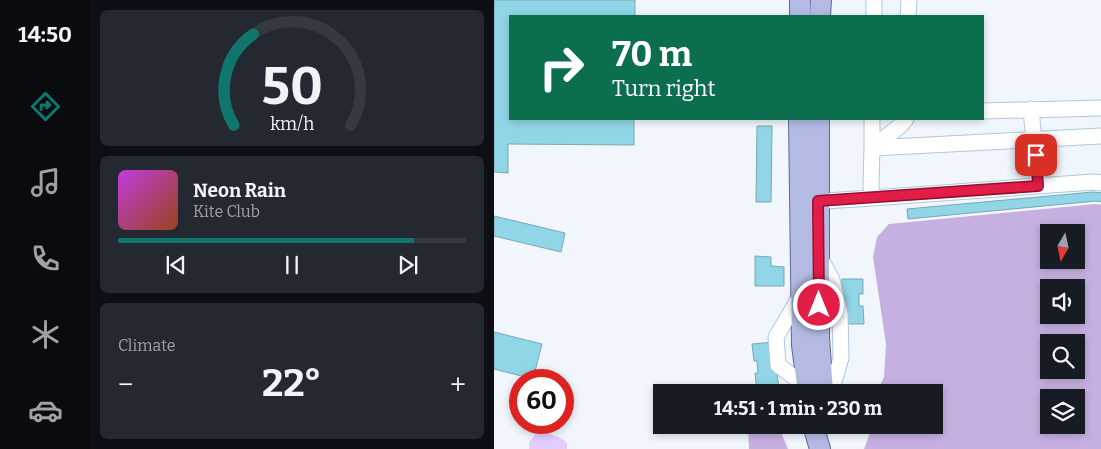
<!DOCTYPE html>
<meta charset="utf-8">
<style>
:root{--surface:#171b24;--page:#242831;--text:#f1f3f6;--muted:#9ea1a6;--line:#363941;--accent:#0f766e}
body{margin:0;font-family:Bitter,serif;background:var(--page);color:var(--text);height:100vh;display:flex;flex-direction:column;font-size:19px;white-space:nowrap}
*{box-sizing:border-box;margin:0}
p{font-size:16px;color:var(--muted)}
.icon{flex:none;width:28px;height:28px;fill:none;stroke:currentColor;stroke-width:2;stroke-linecap:round;stroke-linejoin:round}
.map{position:relative;flex:1;overflow:hidden}
.details{display:flex;flex-direction:column;gap:10px;padding:10px;background:#0d0f14;width:404px}
.details>*{flex:none}
.hud{position:absolute;left:15px;top:15px;width:475px;height:105px;border-radius:0px;box-shadow:0 2px 8px #0003;background:#0b6e4f;color:#fff;overflow:hidden}
.needle{width:32px;rotate:189deg}
.buttons{position:absolute;left:546px;top:224px;display:grid;gap:10px}
.buttons a{display:grid;place-items:center;width:45px;height:45px;border-radius:0px;background:var(--surface);box-shadow:0 2px 8px #0003;font-size:25px}
.speed{position:absolute;left:15px;top:369px;display:flex;gap:10px;font-size:25px;font-weight:700;text-align:center}
.speed>*{display:grid;place-content:center;width:65px;height:65px;border-radius:50%;background:var(--surface);box-shadow:0 2px 8px #0003;line-height:1}
.speed .limit{border:8px solid #d22;background:#fff;color:#111}
.pin{position:absolute;display:grid;place-items:center;width:42px;height:42px;color:#fff;margin:-21px;border-radius:10px;box-shadow:0 2px 8px #0006}
.me{position:absolute;width:55px;margin:-28px;rotate:0deg;stroke-linejoin:round;filter:drop-shadow(0 0 4px #0008)}
.turn{display:flex;align-items:center;gap:18px;height:105px;padding:0 20px;font-size:22px}
.turn .icon{width:65px;height:65px;stroke-width:2.5}
.turn b{display:block;font-size:35px;line-height:42px}
.big{font-size:38px;font-weight:700;line-height:1.1}
.details .widget{flex:1;display:flex;flex-direction:column;justify-content:center;gap:8px;min-width:0;padding:0 18px;border-radius:8px;background:var(--page)}
.details .dial{align-items:center;gap:0}
.dial svg{height:130px;overflow:visible;fill:none;stroke:var(--line);stroke-width:7;stroke-linecap:round;text-anchor:middle}
.dial text{fill:var(--text);stroke:none}
.song{display:flex;align-items:center;gap:15px}
.cover{width:60px;height:60px;border-radius:8px;background:linear-gradient(135deg,hsl(290 70% 55%),hsl(20 70% 35%))}
.played{height:5px;border-radius:2px;background:linear-gradient(90deg,var(--accent) 85%,var(--line) 85%)}
.keys{display:flex;justify-content:space-around;direction:ltr}
.heat{display:flex;justify-content:space-between;align-items:center;font-size:28px;direction:ltr}
.trip{position:absolute;left:159px;top:384px;width:290px;height:50px;border-radius:0px;background:var(--surface);box-shadow:0 2px 8px #0003;font-weight:700;line-height:50px;text-align:center}
main{display:flex;flex:1;min-height:0}
.tabs{display:flex;flex-direction:column;width:90px;justify-content:space-around;align-items:center;background:#090b0e;color:var(--muted)}
.tabs .icon{width:35px;height:35px}
.tabs .selected{color:var(--accent)}
.tabs b{font-size:22px;color:var(--text)}
.map>svg:first-child{display:block}
</style>
<main>
<nav class="tabs">
<b>14:50</b>
<svg class="icon selected" aria-label="directions" viewBox="0 0 24 24"><path d="M12 3l9 9-9 9-9-9zM9 14v-3h6M13 9l2 2-2 2"/></svg>
<svg class="icon" aria-label="music" viewBox="0 0 24 24"><path d="M9 18V5l10-2v13"/><circle cx="6" cy="18" r="3"/><circle cx="16" cy="16" r="3"/></svg>
<svg class="icon" aria-label="phone" viewBox="0 0 24 24"><path d="M5 4h4l2 5-3 2q2 4 5 5l2-3 5 2v4C11 20 4 13 5 4z"/></svg>
<svg class="icon" aria-label="climate" viewBox="0 0 24 24"><path d="M12 3v18M4 7l16 10M4 17L20 7"/></svg>
<svg class="icon" aria-label="car" viewBox="0 0 24 24"><path d="M5 17H2v-5l4-1 3-4h7l3 4 3 1v5h-3M9 17h6M6 11h13"/><circle cx="7" cy="17" r="2"/><circle cx="17" cy="17" r="2"/></svg>
</nav>
<section class="details">
<div class="widget dial"><svg viewBox="0 0 100 80">
<path d="M14 69A42 42 0 1 1 86 69"/>
<path d="M14 69A42 42 0 0 1 26 13" stroke="#0f766e"/>
<text x="50" y="56" font-size="32" font-weight="700">50</text>
<text x="50" y="72" font-size="11">km/h</text>
</svg></div>
<div class="widget">
<div class="song"><i class="cover"></i><div><b>Neon Rain</b><p>Kite Club</p></div></div>
<div class="played"></div>
<div class="keys"><svg class="icon" aria-label="previous" viewBox="0 0 24 24"><path d="M18 5L8 12l10 7zM5 5v14"/></svg><svg class="icon" aria-label="pause" viewBox="0 0 24 24"><path d="M8 5v14M16 5v14"/></svg><svg class="icon" aria-label="next" viewBox="0 0 24 24"><path d="M6 5l10 7-10 7zM19 5v14"/></svg></div>
</div>
<div class="widget"><p>Climate</p>
<div class="heat"><a>−</a><b class="big">22°</b><a>+</a></div>
</div>
</section>
<div class="map">
<svg width="608" height="449" viewBox="0 0 608 449">
<rect width="100%" height="100%" fill="#f0f6fc"/>
<path fill="#e3ceff" d="M42,433C53,433 65,435 73,443V449H35V443Z"/>
<path fill="#c6b0e1" fill-rule="evenodd" d="M601,204L608,205L607,449H370L379,425H440V392H383L390,377L392,344L379,257L383,237L395,224ZM555,232H582V260H555ZM555,288H582V315H555ZM555,342H582V370H555ZM555,398H582V425H555Z
M256,425H284L294,449H255L254,429Z"/>
<path fill="#91d6e6" stroke="#7ca6b1" d="M0,0H141V16H16V119H140V145L14,144V173L0,172Z
M263,126H278L277,202H262Z
M599,192L608,193V202L602,201L414,219L413,209Z
M0,216L71,233L67,252L0,236Z
M261,256L277,257V266L290,267V286H261Z
M348,279H369V294H365V306H369L370,324H349L351,307V296H348Z
M0,332L48,344L39,379L0,369Z
M281,342L278,359L279,372L283,371L285,391L263,392L261,373H264L263,361H260L258,344Z"/>
<g fill="none" stroke-linecap="round" stroke-linejoin="round">
<g stroke="#acc9e3" stroke-width="17">
<path id="minor" d="M380,16V0
M414,16L415,0
M537,109L544,186
M489,111L608,108
M378,119V148
M608,136L378,148L377,185L378,198L599,182L608,183
M378,148L407,125L412,119
M315,202L378,198
M326,257L338,280L346,314L347,358L337,392
M308,293L282,337L284,365L313,387"/>
</g>
<g stroke="#5e6a99" stroke-width="22">
<path id="major" d="M306,16V0
M326,16L327,0
M305,119L308,345L314,392
M325,119V338L329,392
M319,425L326,449"/>
</g>
<use href="#minor" stroke="#fff" stroke-width="15"/>
<use href="#major" stroke="#b3bbe3" stroke-width="20"/>
</g>
<g fill="none" stroke-linecap="round" stroke-linejoin="round">
<g stroke="#92132f" stroke-width="12">
<path id="route" d="M325,305L324,201L544,186L542,155"/>
</g>
<use href="#route" stroke="#e11d48" stroke-width="9"/>
</g>
</svg>
<div class="buttons">
<a><svg class="needle" viewBox="-14 -14 28 28"><path d="M0-13l5 13h-10z" fill="#e53935"/><path d="M0 13l5-13h-10z" fill="#9ea1a6"/></svg></a>
<a><svg class="icon" aria-label="sound" viewBox="0 0 24 24"><path d="M4 9h4l5-4v14l-5-4H4zM17 9q2 3 0 6"/></svg></a>
<a><svg class="icon" aria-label="search" viewBox="0 0 24 24"><circle cx="10" cy="10" r="6"/><path d="M15 15l6 6"/></svg></a>
<a><svg class="icon" aria-label="layers" viewBox="0 0 24 24"><path d="M12 4l9 5-9 5-9-5zM3 14l9 5 9-5"/></svg></a>
</div>
<div class="speed"><div class="limit">60</div></div>
<div class="pin" style="left:542px;top:155px;background:#d93025"><svg class="icon" aria-label="arrive" viewBox="0 0 24 24"><path d="M6 21V4h12l-3 4 3 4H6"/></svg></div>
<svg class="me" style="left:325px;top:305px" viewBox="-20 -20 40 40"><circle r="17" fill="#e11d48" stroke="#fff" stroke-width="3"/><path d="M0-11L8 9 0 5-8 9z" fill="#fff"/></svg>
<div class="trip">14:51 · 1 min · 230 m</div>
<div class="hud">
<div class="turn"><svg class="icon" aria-label="right" viewBox="0 0 24 24"><path d="M7 20v-9h11M14 6l5 5-5 5"/></svg><div><b>70 m</b>Turn right</div></div>
</div>
</div>
</main>
